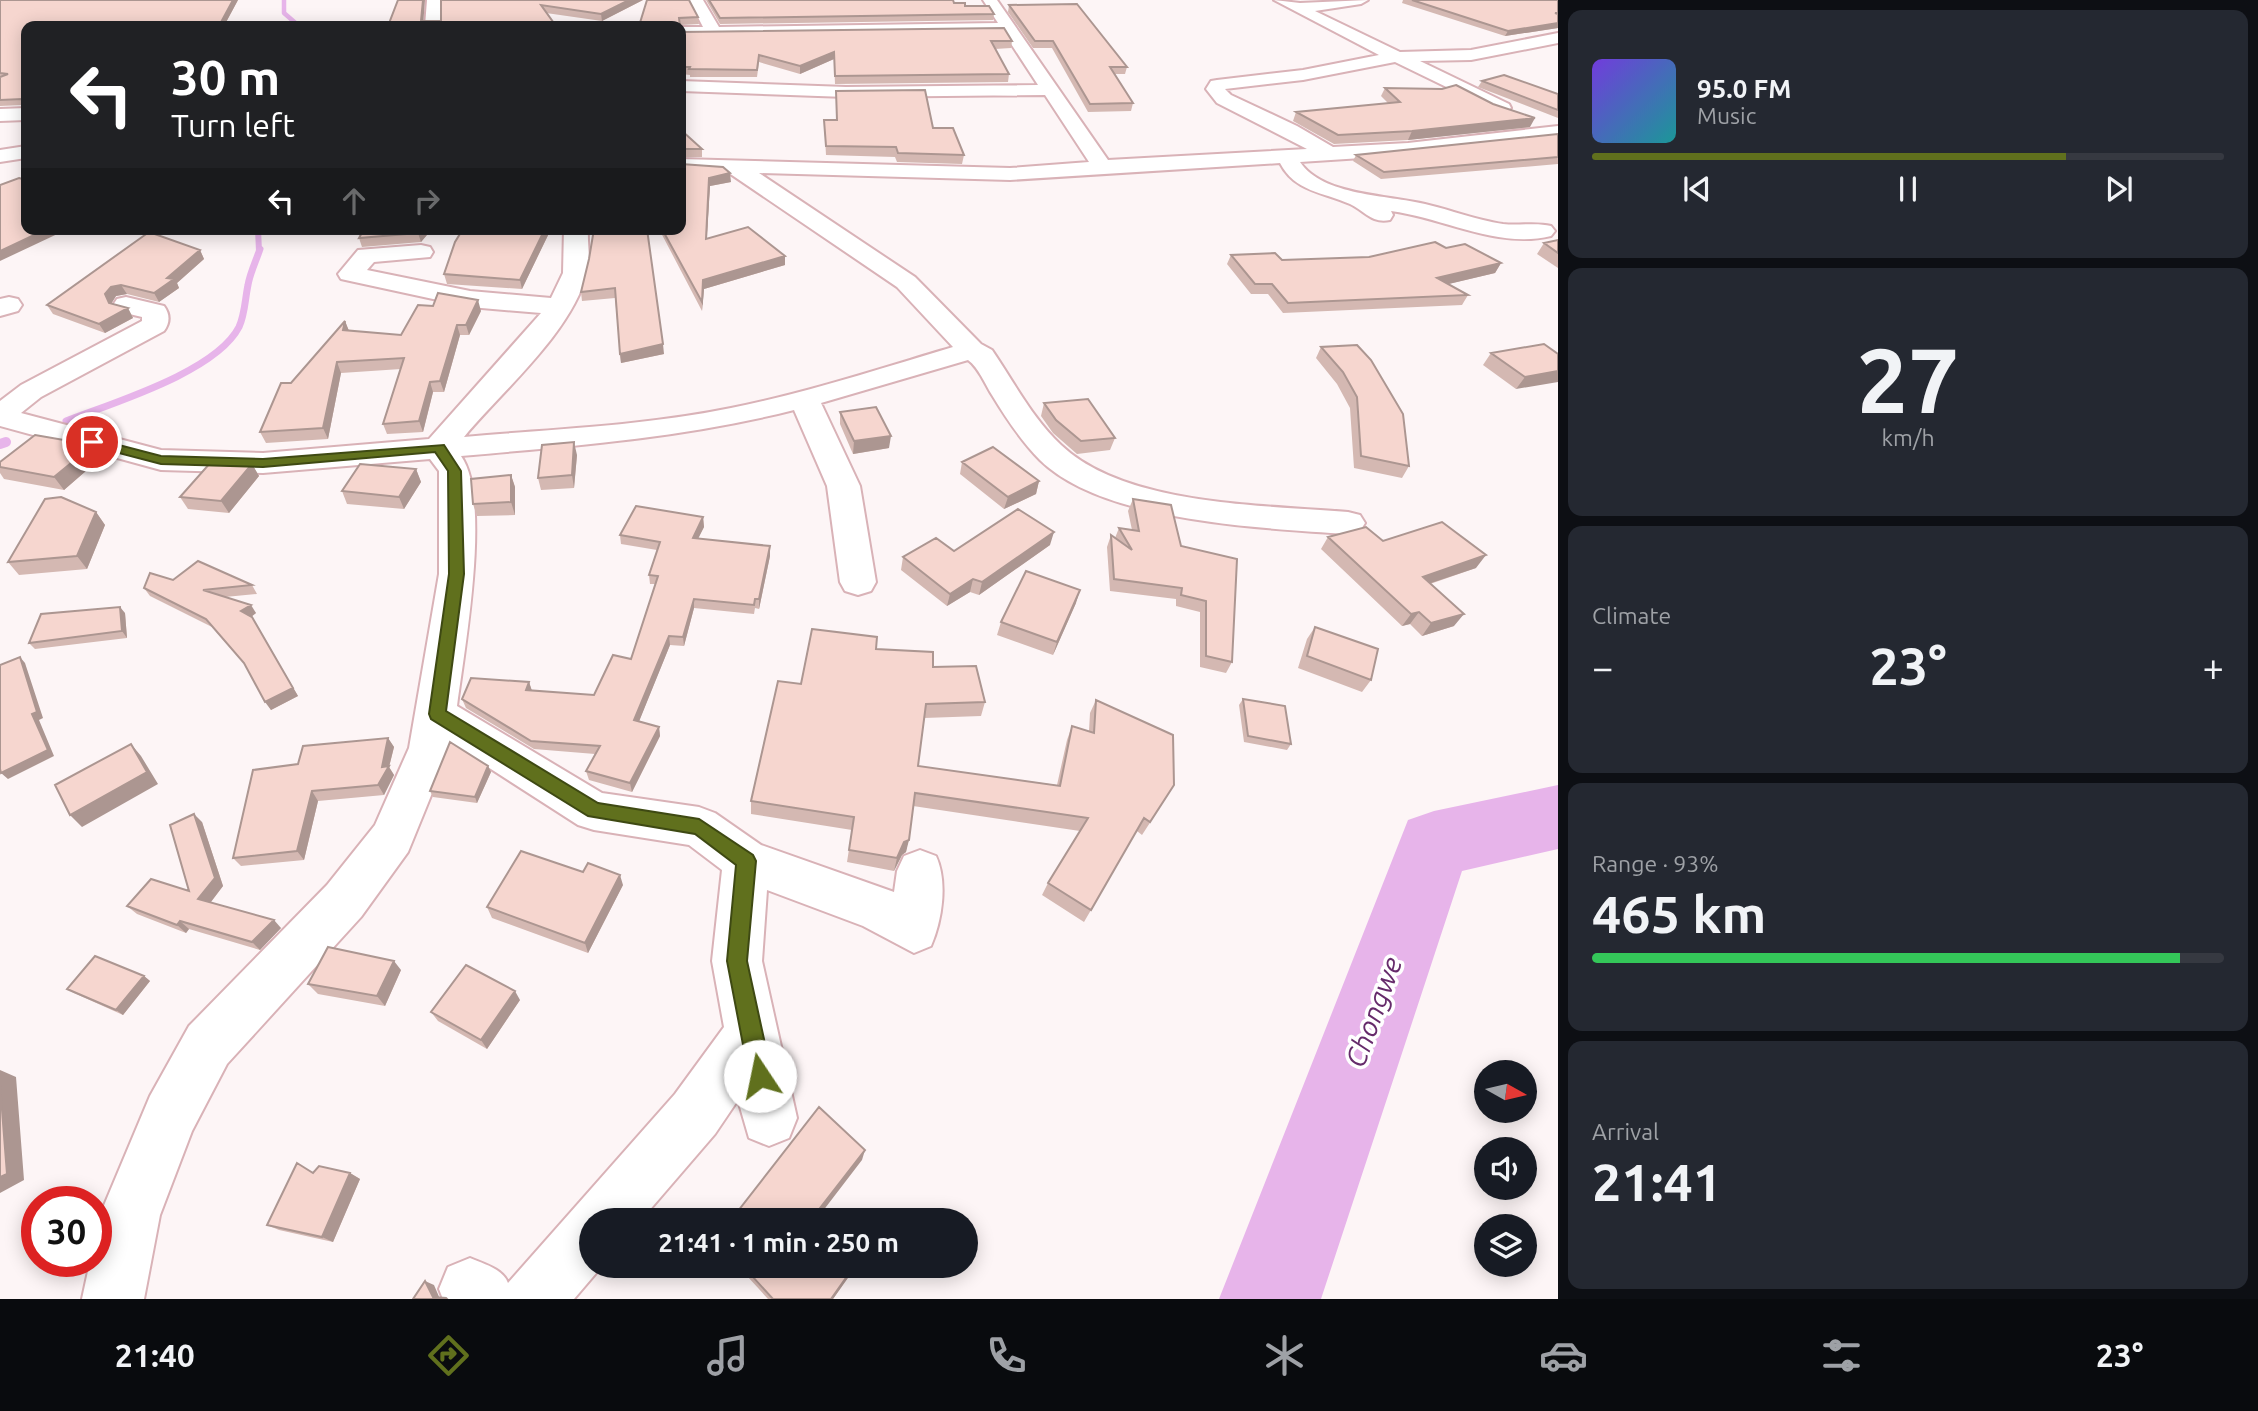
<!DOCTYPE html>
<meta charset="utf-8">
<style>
:root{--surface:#171b24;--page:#242831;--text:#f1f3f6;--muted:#9ea1a6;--line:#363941;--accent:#60701d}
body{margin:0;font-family:Ubuntu,sans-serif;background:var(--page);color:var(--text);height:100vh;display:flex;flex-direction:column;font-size:26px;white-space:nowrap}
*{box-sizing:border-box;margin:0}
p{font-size:23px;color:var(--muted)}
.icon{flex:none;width:38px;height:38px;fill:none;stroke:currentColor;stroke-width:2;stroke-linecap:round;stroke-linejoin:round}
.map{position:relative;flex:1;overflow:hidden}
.details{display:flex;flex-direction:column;gap:10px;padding:10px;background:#0d0f14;width:700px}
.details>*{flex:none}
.top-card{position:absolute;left:21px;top:21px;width:665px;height:214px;border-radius:14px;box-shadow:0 4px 18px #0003;background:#202124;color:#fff;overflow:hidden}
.needle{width:46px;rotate:98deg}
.fabs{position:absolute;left:1474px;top:1060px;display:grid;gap:14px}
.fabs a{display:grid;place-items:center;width:63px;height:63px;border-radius:50%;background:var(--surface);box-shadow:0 4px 18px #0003;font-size:35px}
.speed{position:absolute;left:21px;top:1186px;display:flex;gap:14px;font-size:35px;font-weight:700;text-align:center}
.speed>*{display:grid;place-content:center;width:91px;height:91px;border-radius:50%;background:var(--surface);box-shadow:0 4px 18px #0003;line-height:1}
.speed .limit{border:10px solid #d22;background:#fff;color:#111}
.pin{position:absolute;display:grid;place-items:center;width:60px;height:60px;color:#fff;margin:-30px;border:4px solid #fff;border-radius:50%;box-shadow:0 2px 7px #0007}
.me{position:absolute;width:77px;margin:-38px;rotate:349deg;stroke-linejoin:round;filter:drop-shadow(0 0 5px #0008)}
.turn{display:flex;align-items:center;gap:24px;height:147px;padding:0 35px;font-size:32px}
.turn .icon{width:91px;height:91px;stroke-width:2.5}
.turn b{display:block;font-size:49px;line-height:60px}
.lanes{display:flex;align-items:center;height:66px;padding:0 35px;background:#0003;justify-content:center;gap:35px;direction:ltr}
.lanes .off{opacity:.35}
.big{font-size:52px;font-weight:700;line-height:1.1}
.details .tile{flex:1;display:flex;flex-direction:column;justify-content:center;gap:10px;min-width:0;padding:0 24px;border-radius:14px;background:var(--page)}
.details .dial{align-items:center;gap:0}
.dial b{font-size:91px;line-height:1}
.song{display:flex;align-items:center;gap:21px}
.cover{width:84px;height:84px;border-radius:10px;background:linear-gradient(135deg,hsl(260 70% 55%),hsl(180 70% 35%))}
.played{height:7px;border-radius:4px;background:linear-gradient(90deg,var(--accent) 75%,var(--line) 75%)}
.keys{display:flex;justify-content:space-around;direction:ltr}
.heat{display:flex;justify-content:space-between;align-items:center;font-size:38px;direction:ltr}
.charge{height:10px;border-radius:5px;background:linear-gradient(90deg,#34c759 93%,var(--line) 0)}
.trip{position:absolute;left:579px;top:1208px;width:399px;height:70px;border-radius:35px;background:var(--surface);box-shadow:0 4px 18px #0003;font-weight:700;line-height:70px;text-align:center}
.tabs{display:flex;height:112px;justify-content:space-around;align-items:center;background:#090b0e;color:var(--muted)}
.tabs .icon{width:49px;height:49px}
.tabs .on{color:var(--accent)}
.tabs b{font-size:32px;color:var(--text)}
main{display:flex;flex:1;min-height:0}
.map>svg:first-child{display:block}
</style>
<main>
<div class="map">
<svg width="1558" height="1299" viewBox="0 0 1558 1299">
<rect width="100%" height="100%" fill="#fdf5f6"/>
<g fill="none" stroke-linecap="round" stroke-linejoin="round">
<path stroke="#e7b4ea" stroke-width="4.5" d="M284,0V13L299,26"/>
<path stroke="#e7b4ea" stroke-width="6" d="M258,229L259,251"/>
<path stroke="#e7b4ea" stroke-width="7" d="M66,421C112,403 216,372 239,327C245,314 245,299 248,285C250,273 256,261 260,249"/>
<path stroke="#e7b4ea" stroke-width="10" d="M0,444L6,442"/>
<path fill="#e7b4ea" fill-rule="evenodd" d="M1558,785V849L1462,871L1321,1299H1219L1408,820L1434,811Z"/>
<g stroke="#d9b2b7" stroke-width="4">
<path id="minor" d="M427,0H441V26H425Z
M689,0H703L719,27L998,23L983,0H997L1108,160L1307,149L1217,103L1206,89L1211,81L1217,80L1303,70L1379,55L1274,0L1300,3L1368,0L1361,4L1315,11L1400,52L1471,50L1558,33V43L1471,60L1420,61L1509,104L1511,108L1502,114L1395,62L1303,80L1225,89L1231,95L1297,126L1333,147L1408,143L1558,126V138L1408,155L1300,162C1323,196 1388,195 1425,204C1451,210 1476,220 1503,224C1519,226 1536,222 1551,226L1555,231L1551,236C1497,249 1444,218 1391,211L1393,215L1390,220C1372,224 1365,211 1350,204C1323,192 1295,192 1280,163L1010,180L759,173L915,277L981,344L992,350C1014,382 1032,418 1061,445C1125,506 1264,505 1348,512L1360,515L1365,523L1360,531L1348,534C1262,528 1103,522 1040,460C1021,441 1006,418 992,395C985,384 979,368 968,360L821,403L860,486L876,582L871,591L858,595L845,591L840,582L827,486L794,410C684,438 573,446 461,456C492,499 464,651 457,706L602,793L699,807L715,813L761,845L894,892L897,871L904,856L920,850L936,856C948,882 942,921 931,946L914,953L863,926L767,890L762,961L797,1118L789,1138L769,1146L749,1138L738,1100L715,1134L641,1220H592V1265H603L574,1299H443L439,1289L448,1267L470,1258C484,1264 503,1269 508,1283L675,1094L724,1027L712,961L722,870L689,845L594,830L578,825L452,744L408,852L361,917L227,1064L192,1131L160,1215L144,1299H82L90,1262H96V1234L100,1215L150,1096L189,1026L327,885L375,825L409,748L439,574V471L430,459L263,473L161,470L0,426V401L21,385L142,321V317L117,311L113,305L117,299L126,297L164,306C170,314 170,323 164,331L41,397L21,413L161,450L263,453L429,439L541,313L470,307L350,281L341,279L338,274L358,250L421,245L430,247L433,252L430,257L374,262L367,270L470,291L551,298L563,273L564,229H588C587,243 591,259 587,273C571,333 504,389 464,437C553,429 643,426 731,408C806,393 879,369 953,347L897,287L729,173L681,171V159L1010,168L1089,162L1045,95L846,97L681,91V81L846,87L1038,85L1004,33L681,37V27H703Z
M26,108V120L0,121V109Z
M26,146V158L0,162V150Z
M9,297L18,299L22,305L18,311L0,316V299Z"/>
</g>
<use href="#minor" fill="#fff" fill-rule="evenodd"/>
</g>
<path fill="#d4b8b2" d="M0,0H238L224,26H26V117L23,105L0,106Z
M441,0H643L602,21L546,13L388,26L424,21H441Z
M647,0L698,17L699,24L680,25Z
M706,0H953L954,3L994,14L993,20L720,24Z
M1403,0H1558V28L1505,36L1402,3Z
M1009,5L1127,67L1125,74H1114L1133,103L1131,111L1088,112L1052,48H1033L1008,12Z
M681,32L1012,41L1011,48L995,49L1009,74L1008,82L835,84L834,59L800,74L759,62L757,77H690V75L681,74Z
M1482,81L1558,94V118L1478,87Z
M1385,88L1530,127L1408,140L1334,144L1293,121L1296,112L1388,103L1381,96Z
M836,91L933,128L964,155L962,164L897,162L895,157L826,155L824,120H837Z
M681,130L702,149V157H681Z
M1558,134V164L1381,179L1353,161L1356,155Z
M681,164L731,182L710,186L707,238L785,256V265L704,289L702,311L659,229H681Z
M432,229L421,242L362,247L359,238Z
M463,229H551L522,289L447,284L444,274Z
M594,229L664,354L621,363L615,298L582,301L581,292L589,259Z
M1558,240V268L1537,254L1544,243Z
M1446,248L1501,263L1495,273L1448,284L1468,295L1462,305L1283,313L1268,294H1251L1227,264L1231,255L1282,260L1369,257Z
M200,250L204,259L177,283L179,288L159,302L127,294L116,296L111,304L128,308L133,318L105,333L53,314L47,305Z
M481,311L469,335H460L444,392H433L423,432L387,434L383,424L401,369L341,373L328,439L266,443L260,432L291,383L345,321L349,331L401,335Z
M1357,345L1409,466L1402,478L1354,468L1350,408L1337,384L1316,358L1321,347Z
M1491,353L1558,354L1516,389L1483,365Z
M1044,403L1115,438L1110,450L1077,454L1053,433L1041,416Z
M840,412L889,448L853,454L840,424Z
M93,445L102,457L64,490L4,479L0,473V462Z
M577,455L574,488L541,490L538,478Z
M962,462L1039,481L1036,494L1004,509L960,474Z
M252,464L259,476L229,513L188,509L180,497Z
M416,469L421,482L404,509L347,504L342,491Z
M511,475L515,487V515L477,516L473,504Z
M1133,499L1181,546L1232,662L1226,673L1200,667V612L1176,606V599L1110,591L1107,547L1111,535L1115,538L1119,528L1132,530L1128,511Z
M96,512L105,525L87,569L19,575L8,562Z
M703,517L704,527L698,538L770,556L759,609L755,608L754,614L694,608L684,646L670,645L639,721L659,727L660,736L632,792L589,780L586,771L595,754L534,749L466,708L462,699L529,682L532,691L594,695L631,659L655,584H650L649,575L657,550L621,544L620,535Z
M1328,537L1383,541L1476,568L1430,584L1454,626L1422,636L1410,624L1402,626L1321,549Z
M1050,545L979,595L970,592L947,606L901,570L903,557L954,551Z
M173,580L252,585L257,594L225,597L256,613L251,617L298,696L271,710L247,667L212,627L150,596L144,588Z
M1076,603L1053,655L997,635L1001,622Z
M125,613L127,638L35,649L29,643Z
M1315,627L1371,680L1362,692L1298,668L1307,639Z
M876,649L933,667L985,702L981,716L924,718L918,766L1057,785L1067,740L1072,726L1089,731L1090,713L1096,700L1166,798L1142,835L1137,831L1084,922L1042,895L1048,883L1080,831L913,806L906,852L902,855L894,871L847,862L852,830L751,814V801L801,684Z
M1243,699L1291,744L1287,750L1244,742L1239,705Z
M388,738L394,747L389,767L394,775L384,795L318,801L304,860L241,866L233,858L298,764Z
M488,766L491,772L477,803L433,797L430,791Z
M202,822L223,886L211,902L281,928L260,950L189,929L186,933L137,914L127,906L189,891Z
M623,885L588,953L492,918L487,907Z
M401,970L385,1006L318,994L308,984Z
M144,976L150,981L123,1015L74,993L67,989Z
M520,1000L487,1049L438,1021L431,1012Z
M313,1173H350L360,1179L333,1242L279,1230L267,1225Z
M737,1265H857L833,1299H768Z"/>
<path fill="#ac9691" d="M233,0H238L224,26H219Z
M423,0H425L423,26L421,21Z
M629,0H643L602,21L601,14Z
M1558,23V28L1505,36L1508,31Z
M834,52V59L800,74V66Z
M1535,118L1530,127L1408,140L1412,131Z
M730,173L731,182L710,186L706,248V239L709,178Z
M47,229H68L0,261V251Z
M422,229H432L421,242L418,233Z
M545,229H551L522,289L520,280Z
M200,250L204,259L177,283L179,288L159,302L154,293L167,278Z
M785,256V265L704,289L702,311L703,280Z
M1501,263L1495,273L1432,288L1437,278Z
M121,285L127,294L116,296L111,304L109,303L105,294L111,287Z
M478,300L481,311L469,335L466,325Z
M128,308L133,318L105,333L99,324Z
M345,321L349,331L343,330Z
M457,325L460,335L444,392L440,381Z
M663,344L664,354L621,363L620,354Z
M337,362L341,373L328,439L323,428Z
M1558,371V382L1516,389L1525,377Z
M430,382L433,392L423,432L419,421Z
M891,436L889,448L853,454L854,441Z
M574,442L577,455L574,488L572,475Z
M93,445L102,457L64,490L54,477Z
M252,464L259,476L229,513L221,501Z
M416,469L421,482L404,509L399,497Z
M511,475L515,487V515L511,502Z
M1039,481L1036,494L1004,509L1008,497Z
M96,512L105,525L87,569L77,556Z
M703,517L704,527L694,547L693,538Z
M1054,532L1050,545L979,595L982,582Z
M770,546V556L759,609V599Z
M1486,555L1476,568L1413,589L1423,577Z
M973,579L970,592L947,606L950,594Z
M1080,590L1076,603L1053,655L1057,642Z
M694,599V608L684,646L683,637Z
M251,605L256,613L247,620L241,611Z
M120,607L125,613L127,638L122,631Z
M1419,612L1410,624L1402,626L1411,614Z
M1464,614L1454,626L1422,636L1431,623Z
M257,625L298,696L271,710L265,702Z
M669,636L670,645L636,729L634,720Z
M20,657L25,663L43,718L39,720L54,756L8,779L1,773L32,714Z
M529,682L532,691L526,690Z
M659,727L660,736L632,792L630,783Z
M388,738L394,747L389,767L394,775L384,795L378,785Z
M131,744L141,756L158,784L82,827L70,815Z
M488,766L491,772L477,803L475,797Z
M312,791L318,801L304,860L297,851Z
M194,814L202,822L223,886L207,907L198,899Z
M909,840L906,852L902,855L894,871L897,858L904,842Z
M620,875L623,885L588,953L585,943Z
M274,920L281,928L260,950L252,942Z
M180,921L189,929L186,933L177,925Z
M394,961L401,970L385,1006L377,996Z
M144,976L150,981L123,1015L116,1010Z
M515,991L520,1000L487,1049L481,1040Z
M0,1070L16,1077L24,1180L0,1193Z
M865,1150L862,1160L816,1220L817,1212Z
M350,1173L360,1179L333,1242L322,1237Z
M855,1265H857L833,1299H831Z
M425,1281L434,1285L440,1299L433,1297Z"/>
<path fill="#f6d6cf" stroke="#ac9691" stroke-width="2" d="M0,0H233L219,26H26V115L25,114L22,99L0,100V77L8,74L0,73Z
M398,0H423L421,21H441V0H629L601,14L541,5L556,26H388Z
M647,0H689L698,17L679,18L680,26H639Z
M709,0H953L954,3H965V6H989L994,14L720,18Z
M1412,0H1558V13H1555L1558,14V23L1508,31Z
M1077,4L1127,67H1110L1133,103L1090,104L1053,41H1035L1009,5Z
M1004,28L1012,41H991L1009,74L835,76L834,52L800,66L759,55L757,70L689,69L690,67H681V55L682,47H681V32Z
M1504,75L1558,94V110L1482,81Z
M1456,85L1493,104L1535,118L1412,131L1338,135L1296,112L1400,102L1385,88L1442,89Z
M925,90L933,128H953L964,155L898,153L896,147L826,146L824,120H837L836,91Z
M681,130L702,149H681Z
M1558,134V157L1384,172L1356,155Z
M681,164L723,167L730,173L709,178L706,239L748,227L785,256L703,280L702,302L662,229H681Z
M19,178L26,180V229H47L0,251V185Z
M364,229H422L418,233L359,238Z
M463,229H545L520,280L444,274L455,242Z
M594,229H647L663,344L620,354L615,288L581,292L589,259Z
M149,232L200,250L167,278L174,279L154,293L121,285L111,287L105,294L109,303L128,308L99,324L47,305Z
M1558,240V253L1544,243Z
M1435,242L1446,248L1465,244L1501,263L1437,278L1468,295L1288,303L1272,284H1255L1231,255L1275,253L1282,260L1369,257Z
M438,293L478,300L466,325H457L440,381L430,382L419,421L383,424L404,358L337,362L323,428L260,432L281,383H291L345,321L343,330L401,335L418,305L433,306Z
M1544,344L1558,354V371L1525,377L1491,353Z
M1357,345L1371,360L1403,414L1409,466L1361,456L1357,397L1343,372L1321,347Z
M1088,399L1115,438L1081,441L1056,420L1044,403Z
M876,407L891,436L854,441L840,412Z
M35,435L93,445L54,477L0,467V462Z
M574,442L572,475L538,478L542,445Z
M993,447L1039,481L1008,497L962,462Z
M211,462L252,464L221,501L180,497Z
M360,464L416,469L399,497L342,491Z
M511,475V502L473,504L471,479Z
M61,497L96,512L77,556L8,562L45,499Z
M1133,499L1171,505L1181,546L1237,559L1232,662L1206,656V601L1181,595L1182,588L1114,579L1111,535L1132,550L1119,528L1139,531Z
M636,506L703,517L693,538L770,546L759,599H755L754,605L694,599L683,637L669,636L634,720L659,727L630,783L586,771L600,746L531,741L462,699L471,678L529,682L526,690L594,695L613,655L631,659L658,576L649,575L660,542L620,535Z
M1018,509L1054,532L982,582L973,579L950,594L903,557L936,538L954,551Z
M1442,522L1486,555L1423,577L1464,614L1431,623L1419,612L1411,614L1328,537L1366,527L1383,541Z
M198,561L252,585L203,590L251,605L241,611L252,617L293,688L265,702L244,663L206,619L144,588L150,573L173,580Z
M1026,571L1080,590L1057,642L1001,622Z
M120,607L122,631L29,643L41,614Z
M1315,627L1378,649L1371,680L1307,656Z
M812,629L877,637L876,649L933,652V667L976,666L985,702L926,704L918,766L1060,786L1072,726L1094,733L1096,700L1173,735L1174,785L1150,822L1144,818L1091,910L1048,883L1088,818L915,793L909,840L904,842L897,858L849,850L854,817L751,801L778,681L801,684Z
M20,657L37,712L32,714L48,750L1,773L0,769V665Z
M1243,699L1285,706L1291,744L1248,736Z
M388,738L382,767L389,766L378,785L312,791L297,851L233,858L253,770L298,764L303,746Z
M450,742L488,766L475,797L430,791Z
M131,744L147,772L70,815L55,785Z
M194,814L215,878L198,899L274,920L252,942L180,921L177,925L127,906L151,879L189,891L170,825Z
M521,851L583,872L588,863L620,875L585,943L487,907Z
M328,947L394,961L377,996L308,984Z
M95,956L144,976L116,1010L67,989Z
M466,965L515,991L481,1040L431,1012Z
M0,1084L7,1174L0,1177Z
M819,1107L865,1150L817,1212L824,1220H731Z
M297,1163L313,1173L319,1166L350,1173L322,1237L267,1225Z
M742,1265H855L831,1299H773Z
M425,1281L433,1297L446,1298L447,1299H413Z"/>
<path fill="#60701d" stroke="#3e4913" stroke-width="2" d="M92,438L161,456L263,459L444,445L461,471L464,574L446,711L598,803L699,819L753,855L756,861L747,961L772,1076L768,1083L760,1087L752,1083L749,1076L727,961L736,865L695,834L588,816L431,719L429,714L449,574L448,471L435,452L263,467L161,464L88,445L86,442Z"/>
<g text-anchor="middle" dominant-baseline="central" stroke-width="7" stroke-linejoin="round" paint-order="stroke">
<g font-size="28" font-style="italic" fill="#662b6b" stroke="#fff">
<text transform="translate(1373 1012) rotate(-70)">Chongwe</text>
</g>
</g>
</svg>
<div class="fabs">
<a><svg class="needle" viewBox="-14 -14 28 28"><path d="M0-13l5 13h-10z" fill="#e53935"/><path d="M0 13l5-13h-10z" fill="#9ea1a6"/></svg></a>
<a><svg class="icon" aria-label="sound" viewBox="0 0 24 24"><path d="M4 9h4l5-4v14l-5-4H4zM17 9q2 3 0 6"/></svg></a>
<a><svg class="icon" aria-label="layers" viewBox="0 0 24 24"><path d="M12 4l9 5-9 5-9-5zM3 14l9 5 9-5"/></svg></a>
</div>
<div class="speed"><div class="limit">30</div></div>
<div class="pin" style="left:92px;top:442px;background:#d93025"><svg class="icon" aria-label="arrive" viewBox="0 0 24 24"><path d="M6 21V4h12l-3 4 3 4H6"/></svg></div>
<svg class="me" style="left:760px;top:1076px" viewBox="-20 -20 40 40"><circle r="19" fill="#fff"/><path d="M0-13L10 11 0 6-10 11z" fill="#60701d"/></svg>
<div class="trip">21:41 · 1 min · 250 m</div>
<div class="top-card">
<div class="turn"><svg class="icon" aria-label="left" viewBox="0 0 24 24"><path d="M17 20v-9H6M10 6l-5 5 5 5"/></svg><div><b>30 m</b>Turn left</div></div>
<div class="lanes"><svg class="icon" aria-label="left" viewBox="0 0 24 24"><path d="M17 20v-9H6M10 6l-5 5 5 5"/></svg><svg class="icon off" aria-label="ahead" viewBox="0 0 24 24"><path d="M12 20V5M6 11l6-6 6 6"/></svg><svg class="icon off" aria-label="right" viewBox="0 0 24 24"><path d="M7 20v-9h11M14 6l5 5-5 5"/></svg></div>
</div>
</div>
<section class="details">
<div class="tile">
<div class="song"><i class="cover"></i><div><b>95.0 FM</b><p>Music</p></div></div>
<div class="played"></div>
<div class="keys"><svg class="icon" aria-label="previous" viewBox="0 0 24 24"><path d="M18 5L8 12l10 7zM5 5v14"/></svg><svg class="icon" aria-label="pause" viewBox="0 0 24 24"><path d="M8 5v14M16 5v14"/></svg><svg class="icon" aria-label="next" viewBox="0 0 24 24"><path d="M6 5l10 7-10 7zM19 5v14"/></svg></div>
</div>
<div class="tile dial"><b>27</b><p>km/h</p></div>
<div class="tile"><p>Climate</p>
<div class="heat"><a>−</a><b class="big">23°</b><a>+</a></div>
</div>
<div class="tile"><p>Range · 93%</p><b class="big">465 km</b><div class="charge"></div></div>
<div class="tile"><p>Arrival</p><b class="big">21:41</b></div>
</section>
</main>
<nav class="tabs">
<b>21:40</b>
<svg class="icon on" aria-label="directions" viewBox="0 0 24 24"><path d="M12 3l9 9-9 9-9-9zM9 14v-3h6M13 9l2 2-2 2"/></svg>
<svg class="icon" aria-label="music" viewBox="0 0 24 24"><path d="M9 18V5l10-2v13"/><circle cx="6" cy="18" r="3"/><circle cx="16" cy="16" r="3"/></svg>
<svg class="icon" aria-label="phone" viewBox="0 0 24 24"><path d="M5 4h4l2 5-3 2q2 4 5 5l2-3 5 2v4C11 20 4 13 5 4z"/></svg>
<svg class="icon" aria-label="climate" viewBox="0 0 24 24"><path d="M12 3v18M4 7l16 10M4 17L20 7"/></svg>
<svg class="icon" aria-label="car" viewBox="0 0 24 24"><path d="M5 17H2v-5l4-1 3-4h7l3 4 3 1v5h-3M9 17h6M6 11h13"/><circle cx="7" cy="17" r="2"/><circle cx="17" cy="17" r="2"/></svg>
<svg class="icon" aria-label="filters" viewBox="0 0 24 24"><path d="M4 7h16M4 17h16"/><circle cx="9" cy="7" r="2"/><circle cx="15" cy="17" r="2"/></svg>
<b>23°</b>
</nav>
